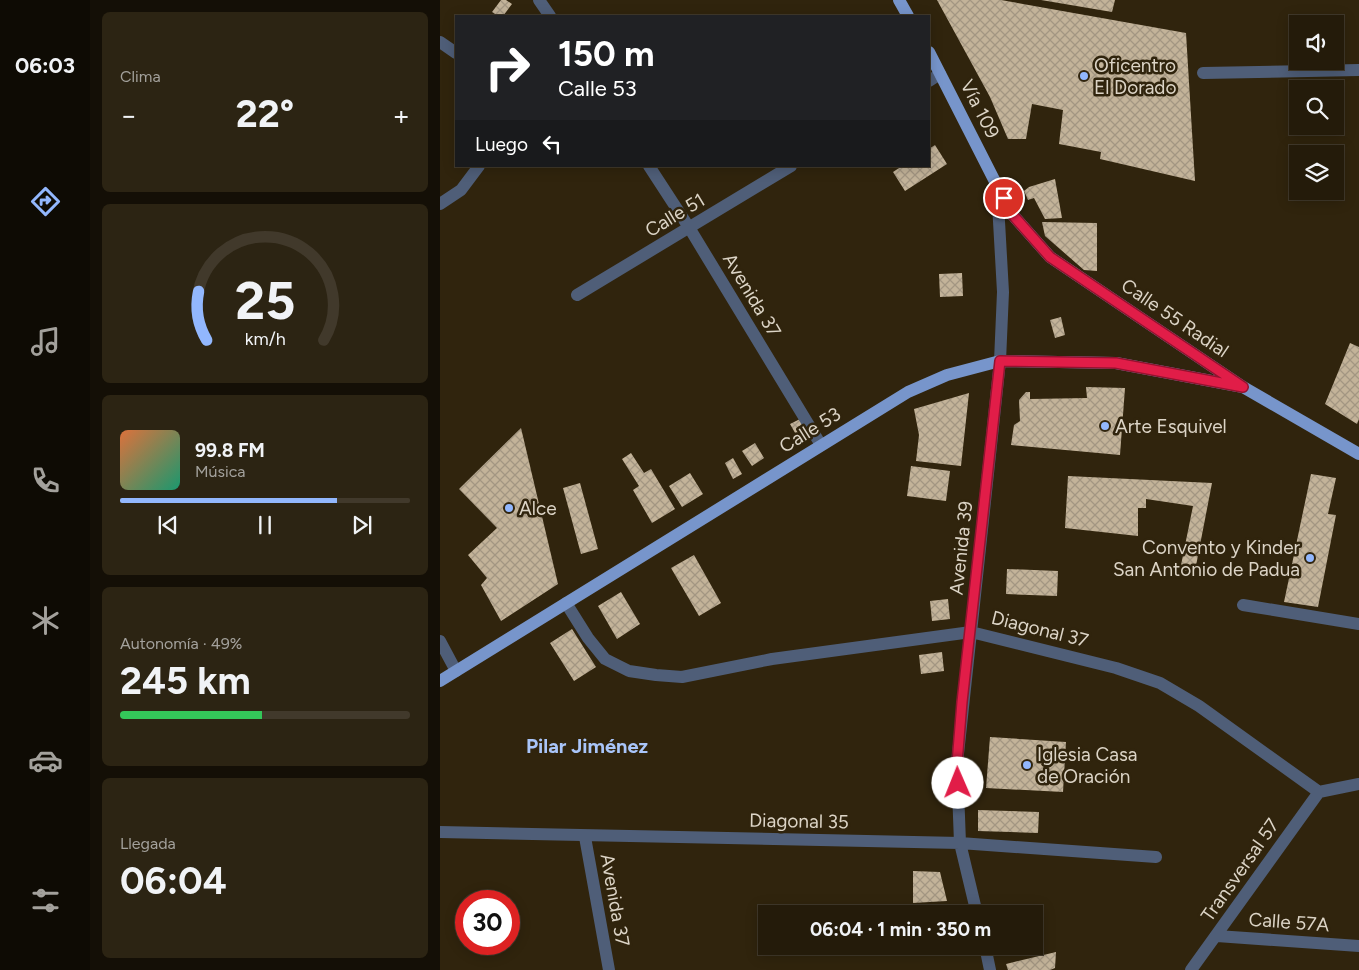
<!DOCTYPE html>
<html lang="es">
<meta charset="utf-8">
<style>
:root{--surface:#241b0a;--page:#2c2413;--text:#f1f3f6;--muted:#a3a19c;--line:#41392b;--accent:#92b7fd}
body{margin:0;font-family:Figtree,sans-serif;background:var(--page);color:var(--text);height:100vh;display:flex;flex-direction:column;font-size:19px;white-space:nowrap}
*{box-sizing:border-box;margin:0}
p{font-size:16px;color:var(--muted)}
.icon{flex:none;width:28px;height:28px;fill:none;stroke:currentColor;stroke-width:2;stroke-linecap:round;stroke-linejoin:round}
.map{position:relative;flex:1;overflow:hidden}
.side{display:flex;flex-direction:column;gap:12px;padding:12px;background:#140f06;width:350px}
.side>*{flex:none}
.top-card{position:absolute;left:15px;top:15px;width:475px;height:152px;border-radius:0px;box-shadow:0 2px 12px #0003,0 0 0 1px var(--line);background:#202124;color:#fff;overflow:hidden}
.fabs{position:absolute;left:849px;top:15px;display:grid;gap:10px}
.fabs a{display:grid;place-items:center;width:55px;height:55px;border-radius:0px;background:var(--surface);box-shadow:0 2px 12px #0003,0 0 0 1px var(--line);font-size:25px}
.speed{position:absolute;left:15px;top:890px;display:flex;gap:10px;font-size:25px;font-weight:700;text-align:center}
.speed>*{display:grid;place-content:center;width:65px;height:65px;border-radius:50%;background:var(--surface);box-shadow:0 2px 12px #0003,0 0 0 1px var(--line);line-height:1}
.speed .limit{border:8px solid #d22;background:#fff;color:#111}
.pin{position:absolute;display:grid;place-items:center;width:42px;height:42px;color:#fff;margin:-21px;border:2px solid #fff;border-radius:50%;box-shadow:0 1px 5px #0007}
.me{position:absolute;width:55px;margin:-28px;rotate:359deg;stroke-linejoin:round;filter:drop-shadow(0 0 4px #0008)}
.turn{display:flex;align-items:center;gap:18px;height:105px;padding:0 20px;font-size:22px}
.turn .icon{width:65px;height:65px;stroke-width:2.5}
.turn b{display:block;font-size:35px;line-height:42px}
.then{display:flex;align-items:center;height:48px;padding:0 20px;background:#0003;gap:10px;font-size:19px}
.big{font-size:38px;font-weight:700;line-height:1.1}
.side .card{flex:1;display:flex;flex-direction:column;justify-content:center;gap:8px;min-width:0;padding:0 18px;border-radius:8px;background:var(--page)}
.side .dial{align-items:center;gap:0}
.dial svg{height:130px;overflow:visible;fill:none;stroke:var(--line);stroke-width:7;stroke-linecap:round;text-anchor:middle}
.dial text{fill:var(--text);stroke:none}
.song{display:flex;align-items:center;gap:15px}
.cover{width:60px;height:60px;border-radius:8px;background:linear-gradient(135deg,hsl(20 70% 55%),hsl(160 70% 35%))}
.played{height:5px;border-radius:2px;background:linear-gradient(90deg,var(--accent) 75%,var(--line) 75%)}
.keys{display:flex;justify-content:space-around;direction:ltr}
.heat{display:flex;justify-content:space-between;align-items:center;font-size:28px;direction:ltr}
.charge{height:8px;border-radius:4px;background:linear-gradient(90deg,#34c759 49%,var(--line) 0)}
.trip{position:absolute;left:318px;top:905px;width:285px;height:50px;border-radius:0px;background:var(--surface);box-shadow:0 2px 12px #0003,0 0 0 1px var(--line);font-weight:700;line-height:50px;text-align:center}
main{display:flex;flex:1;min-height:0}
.menu{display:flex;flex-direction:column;width:90px;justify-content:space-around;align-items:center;background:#0e0b04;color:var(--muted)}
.menu .icon{width:35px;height:35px}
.menu .selected{color:var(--accent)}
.menu b{font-size:22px;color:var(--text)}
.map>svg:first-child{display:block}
</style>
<main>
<nav class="menu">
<b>06:03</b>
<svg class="icon selected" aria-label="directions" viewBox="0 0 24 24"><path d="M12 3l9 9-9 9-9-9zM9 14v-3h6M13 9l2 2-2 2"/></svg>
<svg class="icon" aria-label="music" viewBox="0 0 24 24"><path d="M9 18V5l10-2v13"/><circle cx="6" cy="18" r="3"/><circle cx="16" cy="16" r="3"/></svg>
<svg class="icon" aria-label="phone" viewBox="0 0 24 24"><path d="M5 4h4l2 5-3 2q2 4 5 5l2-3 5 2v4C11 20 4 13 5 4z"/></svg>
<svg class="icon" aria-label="climate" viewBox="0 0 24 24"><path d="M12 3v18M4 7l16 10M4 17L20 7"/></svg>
<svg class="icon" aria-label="car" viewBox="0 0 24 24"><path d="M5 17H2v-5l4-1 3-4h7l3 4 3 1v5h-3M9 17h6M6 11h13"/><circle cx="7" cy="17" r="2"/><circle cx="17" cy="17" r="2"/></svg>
<svg class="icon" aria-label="filters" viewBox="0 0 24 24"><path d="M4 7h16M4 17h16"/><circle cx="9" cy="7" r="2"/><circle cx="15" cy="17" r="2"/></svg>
</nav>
<section class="side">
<div class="card"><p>Clima</p>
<div class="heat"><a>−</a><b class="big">22°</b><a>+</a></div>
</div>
<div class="card dial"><svg viewBox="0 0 100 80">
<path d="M14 69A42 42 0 1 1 86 69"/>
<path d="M14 69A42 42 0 0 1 9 39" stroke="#92b7fd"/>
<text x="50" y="56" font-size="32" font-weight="700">25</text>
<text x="50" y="72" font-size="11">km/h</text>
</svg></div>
<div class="card">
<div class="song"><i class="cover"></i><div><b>99.8 FM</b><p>Música</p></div></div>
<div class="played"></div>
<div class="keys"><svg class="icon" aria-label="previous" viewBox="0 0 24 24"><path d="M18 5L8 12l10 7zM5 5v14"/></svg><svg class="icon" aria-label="pause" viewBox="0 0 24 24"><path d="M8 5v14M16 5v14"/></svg><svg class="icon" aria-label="next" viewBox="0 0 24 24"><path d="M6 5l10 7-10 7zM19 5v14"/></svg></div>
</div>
<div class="card"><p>Autonomía · 49%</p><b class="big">245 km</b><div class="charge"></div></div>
<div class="card"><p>Llegada</p><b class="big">06:04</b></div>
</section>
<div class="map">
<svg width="919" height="970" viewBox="0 0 919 970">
<defs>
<pattern id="building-cross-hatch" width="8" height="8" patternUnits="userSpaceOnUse" patternTransform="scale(1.25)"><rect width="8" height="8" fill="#c3b399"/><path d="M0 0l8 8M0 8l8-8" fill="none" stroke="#a39682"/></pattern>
</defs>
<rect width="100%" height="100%" fill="#30240d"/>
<path fill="url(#building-cross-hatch)" d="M61,0H66L72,4L63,16H58L52,12Z
M497,0H561L746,33L755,181L660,159L661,152L619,144L623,110L592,104L586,139H568L550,97Z
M601,0H675L672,12Z
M495,145L507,164L465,191L453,172L462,166H489V149Z
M615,179L622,218L605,219L594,198L588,200L584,191L589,187Z
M602,222L657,223V271L644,270L605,236Z
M522,273L523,296L500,297L499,274Z
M621,317L625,335L615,338L610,320Z
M910,343L919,347V419L917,424L885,404Z
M646,387L685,388L680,455L571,445L574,425L580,421L579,400L586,392H590V399L647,398Z
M529,393L521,466L476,461L479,435L474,409Z
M360,419L367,434L358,438L350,424Z
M81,428L118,584L61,621L41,585L47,578L28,555L57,528L19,489Z
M315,443L324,458L312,466L302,451Z
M191,453L204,473L211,469L235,509L212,523L193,490L199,486L182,459Z
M293,458L302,474L293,479L285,463Z
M471,466L510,471L506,501L467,496Z
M250,473L263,494L242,507L229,486Z
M871,474L896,478L888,514L896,515L878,607L844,602Z
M628,476L772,483L755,571L740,570L753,506L706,499V508H698V536L625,528Z
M140,483L158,549L141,554L123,488Z
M254,555L281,603L259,616L231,568Z
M567,569L618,571L617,596L566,594Z
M181,592L200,624L177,639L158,606Z
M508,599L510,619L492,621L490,601Z
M132,629L156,667L134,681L110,643Z
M502,652L504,671L481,674L479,655Z
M550,737L626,742L623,792L546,788Z
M538,810L599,812L598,833L538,831Z
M473,871L500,872L507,901L473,903Z
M616,952L615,968L610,970H568L566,964Z"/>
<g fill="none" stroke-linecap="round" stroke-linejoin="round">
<path stroke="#4f5e78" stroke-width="12" d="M99,0L110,16
M0,42L16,53
M763,73L919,70
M489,81L500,74
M209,166L250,229L381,445
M0,204L21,190L39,166
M137,295L351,166
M126,603L148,638L165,659L189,671L216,675L242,677L332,659L531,632L676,668L720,683L759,706L879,792
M803,605L919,624
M0,641L16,671
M879,792L919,784
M0,832L520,843L716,857
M145,837L169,970
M537,914L520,843L517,763L560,361L563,292L557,186
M777,936L919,946
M545,946L550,970
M751,970L879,792"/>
<path stroke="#7795cb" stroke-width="12" d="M459,0L468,16
M489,52L571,213L610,257L803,387L919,454
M0,681L468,392L507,375L560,361L676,363L803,387"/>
</g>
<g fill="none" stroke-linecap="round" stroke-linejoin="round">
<g stroke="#92132f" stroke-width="12">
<path id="route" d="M518,783L517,763L522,702L560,361L676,363L803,387L610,257L571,213L564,198"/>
</g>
<use href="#route" stroke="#e11d48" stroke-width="9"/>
</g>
<g fill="#92b7fd" stroke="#30240d" stroke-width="2">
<circle cx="644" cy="76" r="5"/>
<circle cx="665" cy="426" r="5"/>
<circle cx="69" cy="508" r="5"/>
<circle cx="870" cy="558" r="5"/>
<circle cx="587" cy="765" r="5"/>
</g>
<g text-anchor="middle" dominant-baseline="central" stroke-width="5" stroke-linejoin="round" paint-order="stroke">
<g font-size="19" fill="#dcd4c6" stroke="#30240d" text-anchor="start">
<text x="654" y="65">Oficentro<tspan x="654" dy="22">El Dorado</tspan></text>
<text x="675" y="426">Arte Esquivel</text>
<text x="79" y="508">Alce</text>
<text x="860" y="547" text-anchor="end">Convento y Kinder<tspan x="860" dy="22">San Antonio de Padua</tspan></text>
<text x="597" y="754">Iglesia Casa<tspan x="597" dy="22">de Oración</tspan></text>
</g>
<g font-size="19" fill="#dcd4c6" stroke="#30240d">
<text transform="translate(540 109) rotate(63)">Vía 109</text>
<text transform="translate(235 215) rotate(-31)">Calle 51</text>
<text transform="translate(312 295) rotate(59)">Avenida 37</text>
<text transform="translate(735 318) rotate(34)">Calle 55 Radial</text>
<text transform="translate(370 430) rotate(-32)">Calle 53</text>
<text transform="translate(521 548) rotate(-84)">Avenida 39</text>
<text transform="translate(600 629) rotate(14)">Diagonal 37</text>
<text transform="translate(359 821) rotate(1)">Diagonal 35</text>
<text transform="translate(800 870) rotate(-55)">Transversal 57</text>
<text transform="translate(175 900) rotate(80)">Avenida 37</text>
<text transform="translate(849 922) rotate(4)">Calle 57A</text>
</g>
<g font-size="20" font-weight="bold" fill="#a9c5f9" stroke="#30240d">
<text x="147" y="746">Pilar Jiménez</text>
</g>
</g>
</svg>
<div class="fabs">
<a><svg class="icon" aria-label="sound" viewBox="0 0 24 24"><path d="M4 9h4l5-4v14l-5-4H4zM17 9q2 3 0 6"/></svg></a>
<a><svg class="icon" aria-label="search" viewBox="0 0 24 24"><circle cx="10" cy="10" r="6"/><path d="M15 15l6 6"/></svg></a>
<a><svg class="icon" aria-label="layers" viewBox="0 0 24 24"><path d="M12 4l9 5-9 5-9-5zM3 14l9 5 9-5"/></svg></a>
</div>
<div class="speed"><div class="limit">30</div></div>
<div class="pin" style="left:564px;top:198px;background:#d93025"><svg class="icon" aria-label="arrive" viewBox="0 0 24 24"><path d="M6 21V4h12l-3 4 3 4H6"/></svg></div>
<svg class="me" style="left:518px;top:783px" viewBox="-20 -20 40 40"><circle r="19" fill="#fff"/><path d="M0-13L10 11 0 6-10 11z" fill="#e11d48"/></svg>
<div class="trip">06:04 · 1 min · 350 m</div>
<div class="top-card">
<div class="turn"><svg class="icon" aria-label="right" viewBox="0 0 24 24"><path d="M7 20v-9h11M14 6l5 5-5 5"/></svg><div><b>150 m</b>Calle 53</div></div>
<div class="then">Luego<svg class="icon" aria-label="left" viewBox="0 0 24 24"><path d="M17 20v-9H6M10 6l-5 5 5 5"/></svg></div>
</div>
</div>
</main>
